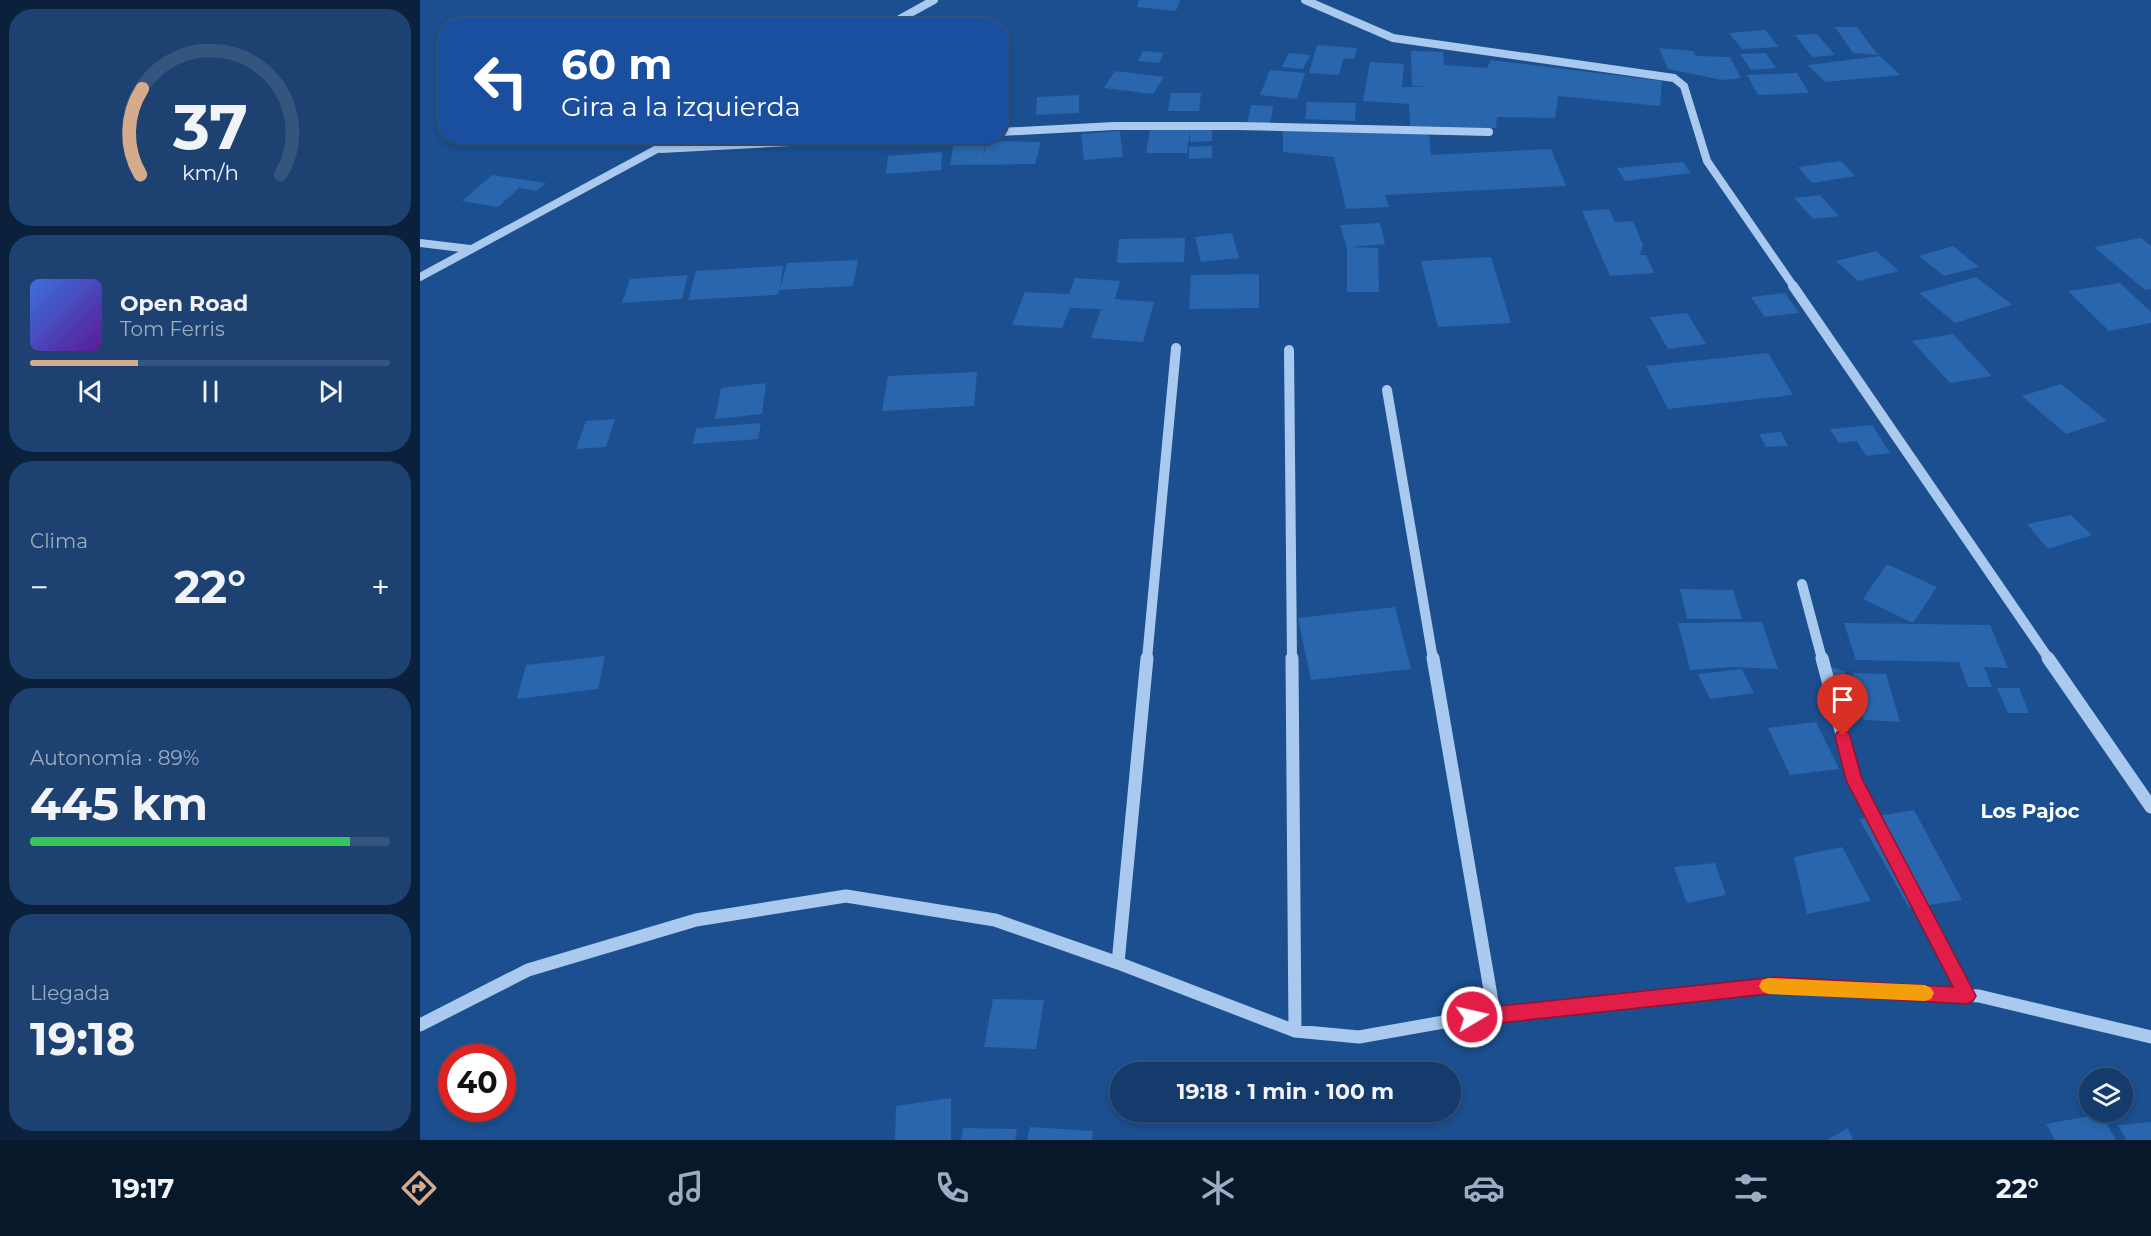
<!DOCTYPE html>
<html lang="es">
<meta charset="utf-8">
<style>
:root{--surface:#143b6b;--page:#1d4271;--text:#f1f3f6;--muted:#9dadc1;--line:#33557e;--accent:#d6ab8b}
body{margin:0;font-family:Montserrat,sans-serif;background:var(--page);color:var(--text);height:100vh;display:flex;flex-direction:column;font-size:22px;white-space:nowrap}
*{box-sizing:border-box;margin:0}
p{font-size:20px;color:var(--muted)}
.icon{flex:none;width:33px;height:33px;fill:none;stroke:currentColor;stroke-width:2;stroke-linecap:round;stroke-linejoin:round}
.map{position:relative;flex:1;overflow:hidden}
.side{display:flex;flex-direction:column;gap:9px;padding:9px;background:#0b203b;width:420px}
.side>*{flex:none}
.banner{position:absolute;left:18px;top:18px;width:570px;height:126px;border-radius:24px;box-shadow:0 3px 9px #0003,0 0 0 2px var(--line);background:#1a4fa0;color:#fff;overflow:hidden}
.fabs{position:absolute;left:1659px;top:1068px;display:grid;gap:12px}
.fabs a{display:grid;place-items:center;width:54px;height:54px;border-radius:50%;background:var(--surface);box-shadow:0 3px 9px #0003,0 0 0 2px var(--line);font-size:30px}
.speed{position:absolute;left:18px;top:1044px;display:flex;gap:12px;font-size:30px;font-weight:700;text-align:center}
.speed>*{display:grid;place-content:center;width:78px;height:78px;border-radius:50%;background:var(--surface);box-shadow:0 3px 9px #0003,0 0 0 2px var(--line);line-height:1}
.speed .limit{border:9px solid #d22;background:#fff;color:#111}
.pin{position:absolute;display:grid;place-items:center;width:51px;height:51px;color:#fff;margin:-62px -26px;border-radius:50% 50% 50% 0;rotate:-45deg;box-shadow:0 0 6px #0007}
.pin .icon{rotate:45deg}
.me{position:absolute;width:66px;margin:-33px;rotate:81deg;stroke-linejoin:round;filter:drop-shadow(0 0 4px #0008)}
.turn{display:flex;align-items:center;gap:21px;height:126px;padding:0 24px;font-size:27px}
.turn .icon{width:78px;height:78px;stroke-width:2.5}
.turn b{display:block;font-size:42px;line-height:51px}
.big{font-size:45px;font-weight:700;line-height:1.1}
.side .card{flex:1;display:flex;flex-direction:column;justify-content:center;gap:9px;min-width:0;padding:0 21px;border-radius:24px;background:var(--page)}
.side .dial{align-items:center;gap:0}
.dial svg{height:156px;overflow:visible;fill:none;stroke:var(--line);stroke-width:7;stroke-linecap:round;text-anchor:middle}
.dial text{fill:var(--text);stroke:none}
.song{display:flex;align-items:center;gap:18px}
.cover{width:72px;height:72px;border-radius:9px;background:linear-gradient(135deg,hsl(220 70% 55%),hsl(270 70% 35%))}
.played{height:6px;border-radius:3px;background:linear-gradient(90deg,var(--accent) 30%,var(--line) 30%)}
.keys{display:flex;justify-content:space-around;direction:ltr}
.heat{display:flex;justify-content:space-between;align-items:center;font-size:33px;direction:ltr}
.charge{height:9px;border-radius:4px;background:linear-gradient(90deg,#34c759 89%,var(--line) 0)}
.trip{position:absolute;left:690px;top:1062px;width:351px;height:60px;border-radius:30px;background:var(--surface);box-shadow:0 3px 9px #0003,0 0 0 2px var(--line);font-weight:700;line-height:60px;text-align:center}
.tabs{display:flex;height:96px;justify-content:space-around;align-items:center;background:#08182b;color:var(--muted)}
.tabs .icon{width:42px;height:42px}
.tabs .selected{color:var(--accent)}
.tabs b{font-size:27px;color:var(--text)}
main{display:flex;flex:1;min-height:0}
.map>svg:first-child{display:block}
</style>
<main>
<section class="side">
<div class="card dial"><svg viewBox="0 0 100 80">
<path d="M14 69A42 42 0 1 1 86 69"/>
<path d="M14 69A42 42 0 0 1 15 25" stroke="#d6ab8b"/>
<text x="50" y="56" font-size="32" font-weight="700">37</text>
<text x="50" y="72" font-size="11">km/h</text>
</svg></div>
<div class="card">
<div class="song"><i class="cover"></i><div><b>Open Road</b><p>Tom Ferris</p></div></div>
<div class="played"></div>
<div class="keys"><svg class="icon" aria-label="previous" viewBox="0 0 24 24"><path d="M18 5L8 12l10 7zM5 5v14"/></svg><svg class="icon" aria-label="pause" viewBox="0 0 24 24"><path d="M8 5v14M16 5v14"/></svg><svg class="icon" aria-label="next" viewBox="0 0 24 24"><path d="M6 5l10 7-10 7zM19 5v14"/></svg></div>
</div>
<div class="card"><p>Clima</p>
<div class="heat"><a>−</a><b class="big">22°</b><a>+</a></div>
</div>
<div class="card"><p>Autonomía · 89%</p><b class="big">445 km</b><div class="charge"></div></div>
<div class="card"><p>Llegada</p><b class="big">19:18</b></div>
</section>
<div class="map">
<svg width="1731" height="1140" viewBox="0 0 1731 1140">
<rect width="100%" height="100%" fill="#1b4f8f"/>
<path fill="#2a66ad" d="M719,0H760L756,11L717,7Z
M1415,27H1437L1458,55L1433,53Z
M1345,30L1359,47L1322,49L1309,33Z
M1397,34L1415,55L1392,57L1375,35Z
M897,45L937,48L935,58L923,59L919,75L889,73Z
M1239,48L1273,51L1276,56L1310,57L1321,78L1302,80L1248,69Z
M723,51L744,53L739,63L718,61Z
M991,51L1023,52L1024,65L1067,68L1071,60L1242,81L1240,106L1138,96L1135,118L1077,117L1076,128L990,126L989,104L943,101L950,62L984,64L982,87H1012L992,86Z
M869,53L890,55L883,69L862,67Z
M1346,53L1356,68L1331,70L1320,54Z
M1460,56L1480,75L1405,82L1388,65Z
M850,70L885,73L877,99L840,95Z
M695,71L744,77L733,94L684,88Z
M1377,73L1389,93L1338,95L1327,75Z
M751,93H781L779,111H748Z
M659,95V113L616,115L617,97Z
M887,102L936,103L935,121L885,119Z
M831,105L853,106L850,125L827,124Z
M863,128L1009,132L1011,155L1131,149L1146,186L965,195L969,207L926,209L914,157L863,152Z
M730,129L770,130L767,153H726Z
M792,129V141L770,142V130Z
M700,131L703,157L664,160L661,134Z
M328,136H366L362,143L325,141Z
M535,136H566L563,158L567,141L621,142L615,164L530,165Z
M792,146V158L769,159V147Z
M522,152L521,170L466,174L468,156Z
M1421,161L1435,176L1392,183L1378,167Z
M1263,162L1271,173L1205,181L1197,168Z
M72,175L126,183L117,191L99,188L78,207L42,201Z
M1400,195L1419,216L1393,219L1374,198Z
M1189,209L1195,222L1213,221L1223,245L1220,255H1226L1234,273L1190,276L1162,211Z
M960,223L965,244L930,247L958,248L959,292H927V248L920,225Z
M812,233L819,258L781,262L775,237Z
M765,238L764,262L697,263L699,239Z
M1721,238L1731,246V289L1725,290L1674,247Z
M1533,246L1559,267L1524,276L1499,256Z
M1456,251L1479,271L1438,281L1416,261Z
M1071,257L1091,323L1018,327L1001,261Z
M438,260L433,286L360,290L356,295L268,300L276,271L363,266L360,290L367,263Z
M839,274V308L769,309L771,275Z
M268,275L262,299L202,303L210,279Z
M1556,277L1592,305L1535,323L1499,293Z
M655,278L700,281L695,299L734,302L723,342L671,338L681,309L650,308L642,328L592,325L605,292L649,294Z
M1700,283L1731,312V323L1689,331L1648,291Z
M1365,293L1379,313L1345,317L1331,297Z
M1267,313L1286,344L1248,349L1230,317Z
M1533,334L1572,376L1530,383L1492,341Z
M1348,353L1373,395L1248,409L1226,366Z
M557,372L554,406L462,411L468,376Z
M346,383L342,414L295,419L301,388Z
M1641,384L1687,421L1646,434L1602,396Z
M195,419L186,447L156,449L166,421Z
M341,423L338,439L273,444L276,428Z
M1452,425L1470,453L1446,456L1437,441L1419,443L1410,429Z
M1361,432L1368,446L1346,447L1339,434Z
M1651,515L1672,535L1628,549L1607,524Z
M1467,564L1517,587L1493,623L1443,599Z
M1260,589L1313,590L1322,619H1267Z
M975,607L991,669L891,680L878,618Z
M1342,622L1358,669L1313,667L1270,670L1258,623Z
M1424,623L1570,625L1588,668L1564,667L1572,687H1548L1539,662L1436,660Z
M185,656L178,689L97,699L106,665Z
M1409,667L1425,671L1432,699H1411Z
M1322,669L1334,693L1290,699L1278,674Z
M1432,673L1466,674L1480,722L1444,720Z
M1577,688H1599L1609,713H1588Z
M1396,722L1419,769L1370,775L1348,728Z
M1494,810L1542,900L1489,908L1439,819Z
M1422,847L1451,901L1387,914L1374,857Z
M1295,863L1306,895L1267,903L1254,867Z
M573,999L624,1000L616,1049L564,1047Z
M531,1098V1140H475L476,1106Z
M1681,1114L1696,1140H1635L1626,1124Z
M1731,1122V1140H1706L1698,1125Z
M610,1127L673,1131L672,1140H607Z
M543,1128L597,1129L595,1140H541Z
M1428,1128L1433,1140H1407Z"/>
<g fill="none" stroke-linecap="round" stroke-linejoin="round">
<path stroke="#a9c9ee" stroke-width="8" d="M885,0L973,38L1254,78L1264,86L1287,161L1374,287
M467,26L514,0
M580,132L694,126H818L1069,132
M241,149L482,136
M0,243L50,249
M0,277L261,136"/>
<path stroke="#a9c9ee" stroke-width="10" d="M1373,286L1629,659
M869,350L872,659
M967,390L1013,659
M1382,584L1402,659
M727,659L756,348"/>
<path stroke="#a9c9ee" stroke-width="13" d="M872,658L875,1031
M1013,658L1074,1013
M1402,658L1434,780L1547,996
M1628,658L1731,807
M698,963L727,658
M0,1025L108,970L276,920L426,896L575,920L698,963L875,1031L939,1037L1074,1013L1357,985L1559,996L1731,1037"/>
</g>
<path fill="#e11d48" stroke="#92132f" stroke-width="1.5" d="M1423,730L1428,732L1430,736L1442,779L1553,990L1556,996L1553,1001L1547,1004L1357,993L1052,1026L1045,1023L1043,1017L1045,1011L1052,1009L1357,977L1533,987L1426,780L1415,736L1417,732Z"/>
<path fill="#f59e0b" d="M1348,978L1505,985L1511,988L1514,993L1511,999L1505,1001L1348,994L1342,991L1339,986L1342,980Z"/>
<g text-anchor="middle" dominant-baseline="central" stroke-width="6" stroke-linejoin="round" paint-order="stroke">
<g font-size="20" font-weight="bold" fill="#fff" stroke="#1b4f8f">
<text x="1610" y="811">Los Pajoc</text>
</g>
</g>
</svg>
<div class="fabs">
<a><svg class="icon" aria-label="layers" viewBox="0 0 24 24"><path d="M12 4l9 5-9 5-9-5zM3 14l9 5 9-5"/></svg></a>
</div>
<div class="speed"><div class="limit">40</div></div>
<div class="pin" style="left:1423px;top:736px;background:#d93025"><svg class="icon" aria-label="arrive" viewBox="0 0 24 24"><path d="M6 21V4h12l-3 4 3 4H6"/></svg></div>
<svg class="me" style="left:1052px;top:1017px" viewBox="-20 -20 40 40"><circle r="17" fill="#e11d48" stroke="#fff" stroke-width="3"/><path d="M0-11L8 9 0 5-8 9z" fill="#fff"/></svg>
<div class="trip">19:18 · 1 min · 100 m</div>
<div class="banner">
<div class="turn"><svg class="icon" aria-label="left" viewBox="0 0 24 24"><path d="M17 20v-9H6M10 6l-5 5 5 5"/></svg><div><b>60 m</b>Gira a la izquierda</div></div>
</div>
</div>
</main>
<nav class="tabs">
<b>19:17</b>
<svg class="icon selected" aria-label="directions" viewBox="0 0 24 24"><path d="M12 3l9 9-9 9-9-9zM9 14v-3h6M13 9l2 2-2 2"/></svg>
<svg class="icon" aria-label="music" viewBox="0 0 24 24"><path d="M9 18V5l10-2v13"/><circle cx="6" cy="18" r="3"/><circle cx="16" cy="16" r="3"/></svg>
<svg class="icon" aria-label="phone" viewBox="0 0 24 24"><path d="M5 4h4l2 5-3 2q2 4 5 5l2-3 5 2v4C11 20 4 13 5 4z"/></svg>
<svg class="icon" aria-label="climate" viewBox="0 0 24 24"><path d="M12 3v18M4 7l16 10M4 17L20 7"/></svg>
<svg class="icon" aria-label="car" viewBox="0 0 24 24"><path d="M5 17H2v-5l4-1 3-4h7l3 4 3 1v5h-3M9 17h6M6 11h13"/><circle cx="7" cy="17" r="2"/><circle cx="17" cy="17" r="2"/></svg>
<svg class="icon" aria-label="filters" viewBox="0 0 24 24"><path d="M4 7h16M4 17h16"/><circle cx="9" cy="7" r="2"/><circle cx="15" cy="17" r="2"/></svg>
<b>22°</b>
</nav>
